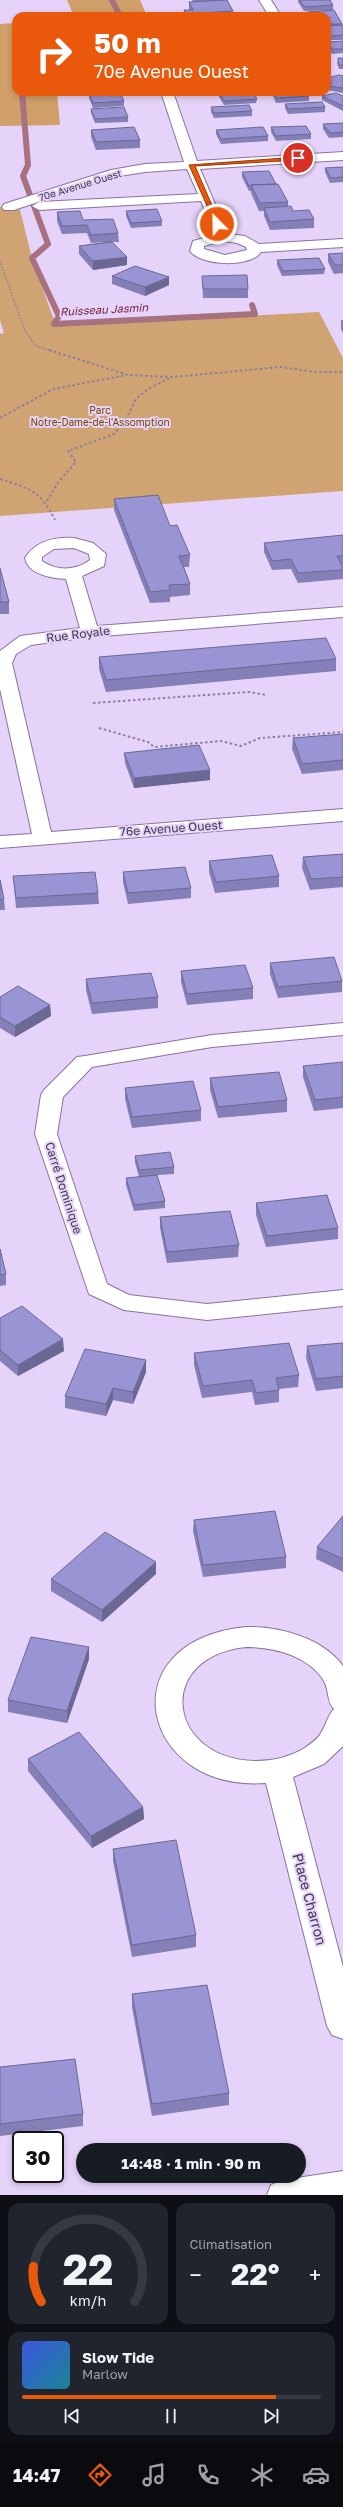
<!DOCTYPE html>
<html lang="fr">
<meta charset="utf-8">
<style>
:root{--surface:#171b24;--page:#20242c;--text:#f1f3f6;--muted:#9ea1a6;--line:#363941;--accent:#ea580c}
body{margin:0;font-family:"Golos Text",sans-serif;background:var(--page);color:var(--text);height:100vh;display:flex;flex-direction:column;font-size:15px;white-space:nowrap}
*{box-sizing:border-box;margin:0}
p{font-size:13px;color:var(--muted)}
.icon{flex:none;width:22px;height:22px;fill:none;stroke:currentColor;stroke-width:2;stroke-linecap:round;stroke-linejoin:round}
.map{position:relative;height:2195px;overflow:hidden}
.details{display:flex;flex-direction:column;gap:8px;padding:8px;background:#0d0f14;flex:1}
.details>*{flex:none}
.top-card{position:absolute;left:12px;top:12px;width:319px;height:84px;border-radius:12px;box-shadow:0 2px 6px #0003;background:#ea580c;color:#fff;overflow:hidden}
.speed{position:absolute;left:12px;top:2131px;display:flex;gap:8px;font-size:20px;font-weight:700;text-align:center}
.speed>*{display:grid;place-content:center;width:52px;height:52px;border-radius:50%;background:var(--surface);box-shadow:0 2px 6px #0003;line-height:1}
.speed .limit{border:2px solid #111;border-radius:6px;background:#fff;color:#111}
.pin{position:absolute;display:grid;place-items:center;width:34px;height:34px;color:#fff;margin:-17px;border:2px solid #fff;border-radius:50%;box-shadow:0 1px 4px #0007}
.me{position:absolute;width:44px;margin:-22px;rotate:337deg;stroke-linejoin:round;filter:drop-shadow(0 0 3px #0008)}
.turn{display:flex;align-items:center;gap:14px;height:84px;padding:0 16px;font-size:18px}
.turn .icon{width:52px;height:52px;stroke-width:2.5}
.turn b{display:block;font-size:28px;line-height:34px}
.big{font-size:30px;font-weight:700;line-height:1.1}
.details .widget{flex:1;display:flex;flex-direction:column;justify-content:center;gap:6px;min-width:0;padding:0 14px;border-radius:12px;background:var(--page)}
.details .dial{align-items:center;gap:0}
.dial svg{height:104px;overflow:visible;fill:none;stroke:var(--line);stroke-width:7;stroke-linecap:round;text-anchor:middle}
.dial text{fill:var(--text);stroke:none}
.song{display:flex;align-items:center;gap:12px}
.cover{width:48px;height:48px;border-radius:6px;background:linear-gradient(135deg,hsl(230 70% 55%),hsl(190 70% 35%))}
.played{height:4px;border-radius:2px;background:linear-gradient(90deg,var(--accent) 85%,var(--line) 85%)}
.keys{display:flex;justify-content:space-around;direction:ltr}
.heat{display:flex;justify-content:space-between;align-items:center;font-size:22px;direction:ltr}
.details .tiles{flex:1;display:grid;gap:8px;grid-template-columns:1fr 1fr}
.widget:last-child{grid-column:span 2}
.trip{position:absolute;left:76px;top:2143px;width:230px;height:40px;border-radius:20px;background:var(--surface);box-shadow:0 2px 6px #0003;font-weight:700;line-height:40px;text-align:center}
.tabs{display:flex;height:64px;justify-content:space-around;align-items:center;background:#090b0e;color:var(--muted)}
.tabs .icon{width:28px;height:28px}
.tabs .on{color:var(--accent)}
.tabs b{font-size:18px;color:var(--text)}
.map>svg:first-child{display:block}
</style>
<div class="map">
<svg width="343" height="2195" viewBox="0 0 343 2195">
<rect width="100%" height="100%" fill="#e6d3fa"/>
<path fill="#d0a372" d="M19,206L32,258L56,326L319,312L343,358V491L0,516V334L4,333L0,320V207Z"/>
<path fill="#d19f69" d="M67,0H140L147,16H74Z
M16,23V92H57L60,125L0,126V24Z"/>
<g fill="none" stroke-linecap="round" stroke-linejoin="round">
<path stroke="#a87180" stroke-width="6" d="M112,0L120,16
M22,92L28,165L23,176L48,244L32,258L59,316L54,324L255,314L252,305"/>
<g stroke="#89739e" stroke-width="2">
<path id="minor" d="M259,0H271L281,16H269Z
M161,92H173L197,161L343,152V160L200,169L228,234L245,236L259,244L343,239V247L261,252C251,268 201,266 190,251L193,241L215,235L201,201L39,210L32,206L39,202L198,194L187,169L145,172L113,177L14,210H4L2,207L4,204L111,170L145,164L184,162ZM223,241L237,243L246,247L247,250L225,255L204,249V246Z
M74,538L93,543L106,554L104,566L82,576L97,626L343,607V617L90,637L31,645L16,654L12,663L51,832L343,809V821L0,848V836L32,834L0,689V651L20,636L80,628L66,579C52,578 28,575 25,558C36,541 54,537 74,538ZM74,548L89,554L90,560C75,571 57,571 42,561V557L54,549Z
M343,1023V1035L212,1047L92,1067L63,1097L57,1134L107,1284L129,1295L207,1304L343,1290V1306L207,1320L124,1310L89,1294L35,1134L41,1095L44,1090L77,1057L85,1056L212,1035Z
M246,1627C279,1626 323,1638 343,1666V1746L324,1764L293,1777L343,1967V2039L332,2035L327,2026L266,1783C141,1793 106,1641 246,1627ZM246,1647C273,1647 311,1656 325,1683C329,1692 327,1702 334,1709C328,1715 326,1725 321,1733C318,1739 309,1745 303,1749C289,1757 273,1761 256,1761C167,1760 153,1657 246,1647Z
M343,2171V2195H267L271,2185L283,2180Z"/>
</g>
<path stroke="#8e809d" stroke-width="1.5" stroke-dasharray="1.5 1.5" stroke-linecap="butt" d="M0,261L25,331L36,346L52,351"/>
<path stroke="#8e809d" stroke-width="2" stroke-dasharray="2.5 2.5" stroke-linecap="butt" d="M49,350L128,375L173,377L281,367L315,372H343
M0,418L53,389L127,375
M0,479C29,488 41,491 55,520
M47,501L59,481L76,462L68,451L114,434L125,421L136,399L148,389L172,377
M93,703L249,692L267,695
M99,728L148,742L154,747L221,741L241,746L260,738L343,732"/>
<use href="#minor" fill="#fff" fill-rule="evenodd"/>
</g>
<path fill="#847fb6" d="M192,0H227L233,11V16H184V10H189V2H193Z
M298,0H330L333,5V10L304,11L298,2Z
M334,10L342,24L343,40H327V16H307V12Z
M343,41V53L332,54L327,47V42Z
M338,58H343V69H339L337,63Z
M343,76V93L327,90V78Z
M218,92H253L257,99L256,103L224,105L218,95Z
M271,92H307L309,96V101L276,103Z
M89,94L124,101V106L93,108L89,98Z
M322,96H343V111L322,100Z
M285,104L325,107V112L288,114L285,108Z
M211,107L252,111V116L214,118L211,112Z
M91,109L128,117V122L95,123L91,113Z
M343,123V137L329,138L323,129V124Z
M271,127L311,134V139L276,141L271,132Z
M91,130L140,140V148L96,150L91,137Z
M216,130L268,136V141L221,144L216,134Z
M343,167V182L330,183L325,172V168Z
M242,172L276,184L288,202V206L293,211L314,219V228L270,230L264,216V211H259L251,193V191H249L242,177Z
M126,211L162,221V226L131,228L126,216Z
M57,212L83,220L118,233L119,242H112L127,257V265L93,270L79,254V246L105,242L91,243L87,233L62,234L57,221Z
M343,253V273L334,274L328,262V254Z
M277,260L325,269L324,274L282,276L277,265Z
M112,276L169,285L145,296L112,284Z
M202,276L248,289V298H203Z
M341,320H343V333L341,329Z
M114,499L170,526L190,555L189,567H184L190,584V595L170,597V602L150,603L114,510Z
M343,535V565H342L343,568V579L298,583L291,569L272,570L264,552V543Z
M0,568L9,602V614H0Z
M99,657L336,659V671L106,692L99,669Z
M343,734V770L302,774L292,749L293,738Z
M124,753L210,770V780L134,788L125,763Z
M343,854V887L310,890L302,868L303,857Z
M209,861L279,876V887L215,893L209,872Z
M123,872L191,888V898L128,904L123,882Z
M13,876L98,893L99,904L16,908L14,887Z
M0,880L4,899L5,910H0Z
M270,963L342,981V992L278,998L270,974Z
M181,971L253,988V999L187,1005L181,982Z
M86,979L158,997V1008L92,1014L86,990Z
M0,997L50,1005L51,1016L15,1037L0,1028Z
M343,1062V1108L314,1111L303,1077V1066Z
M210,1078L287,1100V1112L218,1118L210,1090Z
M125,1088L201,1110V1121L132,1128L125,1099Z
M135,1156L174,1167V1174L157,1175L165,1201V1208L134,1211L126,1185V1178L139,1177L135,1162Z
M256,1203L338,1228V1239L266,1247L256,1215Z
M160,1217L239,1245L238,1257L167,1263L160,1228Z
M0,1249L6,1274V1285L0,1286Z
M0,1318L64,1351L18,1376L0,1361Z
M343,1343V1388L316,1391L306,1358L307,1346Z
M194,1353L299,1375L298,1387L279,1389V1402L255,1405L252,1392L202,1398L194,1365Z
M146,1360V1372L133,1404L113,1400L106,1416L65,1408V1396Z
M343,1516V1572L316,1559L317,1547Z
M194,1520L286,1557V1568L203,1577L193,1531Z
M156,1562V1574L102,1622L51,1591V1579Z
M89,1659L67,1723L8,1712V1700Z
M28,1759L143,1807L144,1819L92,1848L28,1771Z
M113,1849L196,1935V1947L132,1957L113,1861Z
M132,1994L229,2093V2105L152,2116L132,2007Z
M0,2067L83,2114V2126L0,2136Z"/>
<path fill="#6b6894" d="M127,257V265L93,270V261Z
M169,277V285L145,296V287Z
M210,770V780L134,788V778Z
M50,1005L51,1016L15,1037V1026Z
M63,1339L64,1351L18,1376V1365Z
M146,1360V1372L133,1404V1392Z
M113,1388V1400L106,1416V1404Z
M156,1562V1574L102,1622V1610Z
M89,1647V1659L67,1723V1711Z
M143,1807L144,1819L92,1848L91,1836Z"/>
<path fill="#9994d4" stroke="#6b6894" d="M227,0L233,11L186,14L184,10H193L189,2Z
M300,0H330L333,5L304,7Z
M334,10L342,24H327V16H310L307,12Z
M343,25V35L327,36V26Z
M343,41V49H332L327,42Z
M338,58H343V65H339Z
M339,75L343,76V88L327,86V84L332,82L327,81V78Z
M120,92L124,101L93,103L89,94Z
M219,92H253L257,99L224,101Z
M273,92H307L309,96L277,98Z
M336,93L343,96V106L322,96Z
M322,102L325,107L288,109L285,104Z
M249,105L252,111L214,113L211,107Z
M124,107L128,117L95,119L91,109Z
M343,123V132L330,133L323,124Z
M306,126L311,134L276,136L271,127Z
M134,127L140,140L96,142L91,130Z
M263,127L268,136L221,139L216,130Z
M343,167V177L331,178L325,168Z
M269,171L276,184L251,185V186H249L242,172Z
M278,184L288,202L260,203L251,185Z
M291,206L293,211L309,210L314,219L270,222L264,208Z
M157,209L162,221L131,223L126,211Z
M80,211L83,220L113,219L118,233L91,235L87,225L62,226L57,212Z
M112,242L127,257L93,261L79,246Z
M343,253V265H335L328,254Z
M319,258L325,269L283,271L277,260Z
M135,266L169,277L145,287L112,276Z
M247,275L248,289H203L202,276Z
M158,495L170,526L177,525L190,555L179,556L190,584L169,585L170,590L150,592L114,499Z
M343,535V556H337L343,568V570L298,573L291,559L272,561L264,543Z
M0,568L9,602H0Z
M326,638L336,659L106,680L99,657Z
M343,734V760L302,764L293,738Z
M199,745L210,770L134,778L124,753Z
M343,854V877L311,879L303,857Z
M272,855L279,876L216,882L209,861Z
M185,867L191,888L128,893L123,872Z
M95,872L98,893L16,898L13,876Z
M0,880L4,899L0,900Z
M334,957L342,981L278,987L270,963Z
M245,965L253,988L187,994L181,971Z
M151,973L158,997L92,1003L86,979Z
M18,986L50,1005L15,1026L0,1017V997Z
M343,1062V1097L315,1100L303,1066Z
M279,1072L287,1100L218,1107L210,1078Z
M193,1081L201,1110L132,1117L125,1088Z
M170,1152L174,1167L139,1170L135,1156Z
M157,1175L165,1201L134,1205L126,1178Z
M327,1195L338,1228L267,1236L256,1203Z
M230,1211L239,1245L167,1252L160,1217Z
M0,1249L6,1274L0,1275Z
M22,1306L63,1339L18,1365L0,1350V1318Z
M289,1343L299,1375L276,1378L279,1390L256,1393L252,1380L203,1386L194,1353Z
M343,1343V1376L316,1379L307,1346Z
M85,1349L146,1360L133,1392L113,1388L106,1404L65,1396Z
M275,1511L286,1557L203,1565L194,1520Z
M343,1516V1559L317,1547Z
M105,1532L156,1562L102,1610L51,1579Z
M31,1637L89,1647L67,1711L8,1700Z
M79,1732L143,1807L91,1836L28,1759Z
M176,1840L196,1935L132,1945L113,1849Z
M207,1985L229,2093L152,2104L132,1994Z
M75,2059L83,2114L0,2124V2067Z"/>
<path fill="#ea580c" stroke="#983908" d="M298,157L299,160L195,166L220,224L217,225L215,224L189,165Z"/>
<g text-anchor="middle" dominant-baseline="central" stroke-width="4" stroke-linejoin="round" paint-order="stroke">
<g font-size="10" fill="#42384b" stroke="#e6d3fa">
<text transform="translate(80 185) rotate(-17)">70e Avenue Ouest</text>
</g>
<g font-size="10" fill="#764700" stroke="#e6d3fa">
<text x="100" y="410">Parc<tspan x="100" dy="12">Notre-Dame-de-l'Assomption</tspan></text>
</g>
<g font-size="11" font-style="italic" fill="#751e37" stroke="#e6d3fa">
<text transform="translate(104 309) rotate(-3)">Ruisseau Jasmin</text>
</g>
<g font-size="12" fill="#42384b" stroke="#e6d3fa">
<text transform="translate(78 634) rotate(-7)">Rue Royale</text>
<text transform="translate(171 828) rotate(-4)">76e Avenue Ouest</text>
<text transform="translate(64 1188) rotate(72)">Carré Dominique</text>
</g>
<g font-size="14" fill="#42384b" stroke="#e6d3fa">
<text transform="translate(310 1899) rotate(75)">Place Charron</text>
</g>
</g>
</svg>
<div class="speed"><div class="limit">30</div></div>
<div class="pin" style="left:298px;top:158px;background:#d93025"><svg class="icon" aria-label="arrive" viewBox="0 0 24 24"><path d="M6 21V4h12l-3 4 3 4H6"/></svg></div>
<svg class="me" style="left:217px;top:224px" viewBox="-20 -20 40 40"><circle r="17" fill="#ea580c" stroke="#fff" stroke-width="3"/><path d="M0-11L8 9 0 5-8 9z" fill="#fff"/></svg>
<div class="trip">14:48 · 1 min · 90 m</div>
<div class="top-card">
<div class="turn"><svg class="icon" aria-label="right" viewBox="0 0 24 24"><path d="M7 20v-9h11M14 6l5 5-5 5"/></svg><div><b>50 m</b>70e Avenue Ouest</div></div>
</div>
</div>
<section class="details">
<div class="tiles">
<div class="widget dial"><svg viewBox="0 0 100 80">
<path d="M14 69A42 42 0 1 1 86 69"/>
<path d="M14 69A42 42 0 0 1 8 42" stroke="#ea580c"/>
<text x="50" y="56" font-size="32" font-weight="700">22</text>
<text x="50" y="72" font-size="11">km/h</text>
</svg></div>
<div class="widget"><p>Climatisation</p>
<div class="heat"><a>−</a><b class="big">22°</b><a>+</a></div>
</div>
<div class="widget">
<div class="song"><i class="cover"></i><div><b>Slow Tide</b><p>Marlow</p></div></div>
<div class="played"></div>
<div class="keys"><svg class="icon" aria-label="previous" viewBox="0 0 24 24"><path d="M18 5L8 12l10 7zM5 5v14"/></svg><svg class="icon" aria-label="pause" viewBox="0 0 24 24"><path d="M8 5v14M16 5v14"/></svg><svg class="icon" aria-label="next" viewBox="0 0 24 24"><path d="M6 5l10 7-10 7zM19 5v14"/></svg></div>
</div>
</div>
</section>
<nav class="tabs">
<b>14:47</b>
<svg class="icon on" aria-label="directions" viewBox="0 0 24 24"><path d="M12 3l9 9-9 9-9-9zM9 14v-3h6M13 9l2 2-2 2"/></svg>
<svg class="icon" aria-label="music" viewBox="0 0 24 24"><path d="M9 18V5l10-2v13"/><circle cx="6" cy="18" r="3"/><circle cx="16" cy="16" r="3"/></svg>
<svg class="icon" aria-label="phone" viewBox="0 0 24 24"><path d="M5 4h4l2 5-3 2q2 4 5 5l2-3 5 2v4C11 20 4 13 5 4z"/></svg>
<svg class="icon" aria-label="climate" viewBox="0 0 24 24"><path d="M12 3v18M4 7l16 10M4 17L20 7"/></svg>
<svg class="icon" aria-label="car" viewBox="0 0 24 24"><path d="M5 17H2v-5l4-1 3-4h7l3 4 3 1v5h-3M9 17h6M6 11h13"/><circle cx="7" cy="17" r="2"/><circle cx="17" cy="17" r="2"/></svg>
</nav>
